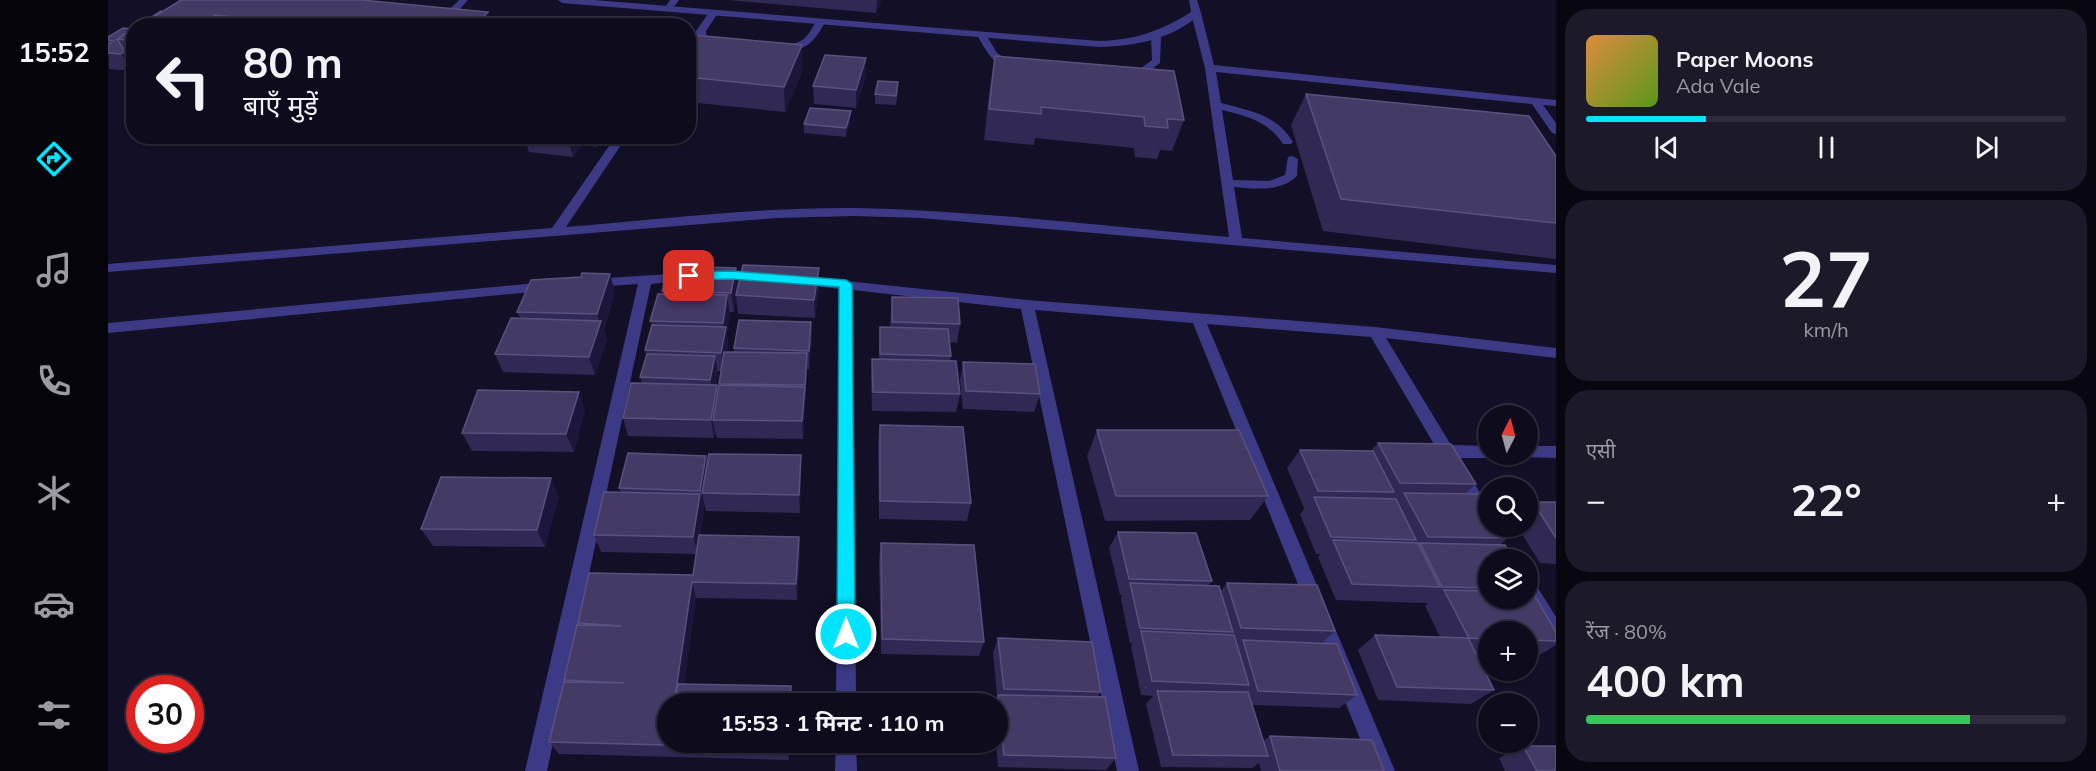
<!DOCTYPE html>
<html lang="hi">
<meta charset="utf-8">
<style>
:root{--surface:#0e0b1c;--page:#1c1929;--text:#f1f3f6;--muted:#9b9ba3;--line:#2e2b3b;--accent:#00e5ff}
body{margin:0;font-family:Mulish,"Noto Sans Devanagari",sans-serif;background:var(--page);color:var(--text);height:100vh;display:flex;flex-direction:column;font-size:22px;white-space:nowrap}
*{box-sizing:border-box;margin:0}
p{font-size:20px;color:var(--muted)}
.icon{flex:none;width:33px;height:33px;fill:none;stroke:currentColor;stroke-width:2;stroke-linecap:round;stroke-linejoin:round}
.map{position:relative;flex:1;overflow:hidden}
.panel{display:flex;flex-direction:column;gap:9px;padding:9px;background:#08060f;width:540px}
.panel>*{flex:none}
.banner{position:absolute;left:18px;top:18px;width:570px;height:126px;border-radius:24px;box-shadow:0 2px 4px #0004,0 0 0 2px var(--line);background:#0e0b1c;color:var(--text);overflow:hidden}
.needle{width:39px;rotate:6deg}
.buttons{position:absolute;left:1370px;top:405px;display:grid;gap:12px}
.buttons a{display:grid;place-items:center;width:60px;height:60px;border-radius:50%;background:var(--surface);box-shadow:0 2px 4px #0004,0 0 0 2px var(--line);font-size:30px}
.speed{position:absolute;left:18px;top:675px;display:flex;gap:12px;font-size:30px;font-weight:700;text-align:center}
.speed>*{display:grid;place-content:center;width:78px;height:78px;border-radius:50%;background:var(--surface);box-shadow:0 2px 4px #0004,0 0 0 2px var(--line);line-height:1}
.speed .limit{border:9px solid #d22;background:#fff;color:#111}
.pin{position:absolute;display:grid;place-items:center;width:51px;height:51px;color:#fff;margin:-26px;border-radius:12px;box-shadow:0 3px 9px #0006}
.me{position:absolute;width:66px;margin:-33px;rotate:0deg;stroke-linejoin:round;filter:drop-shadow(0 0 4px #0008)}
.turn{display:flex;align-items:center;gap:21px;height:126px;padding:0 18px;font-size:27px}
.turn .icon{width:78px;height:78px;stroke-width:2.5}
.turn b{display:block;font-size:42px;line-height:51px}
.big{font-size:45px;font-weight:700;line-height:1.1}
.panel .widget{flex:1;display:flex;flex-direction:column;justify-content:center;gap:9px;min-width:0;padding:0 21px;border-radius:24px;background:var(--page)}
.panel .dial{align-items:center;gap:0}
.dial b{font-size:78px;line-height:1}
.song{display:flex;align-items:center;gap:18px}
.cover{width:72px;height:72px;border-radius:9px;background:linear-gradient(135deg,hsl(30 70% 55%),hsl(90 70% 35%))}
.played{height:6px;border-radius:3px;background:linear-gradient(90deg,var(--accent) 25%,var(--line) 25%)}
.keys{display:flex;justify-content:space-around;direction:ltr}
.heat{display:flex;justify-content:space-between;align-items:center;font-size:33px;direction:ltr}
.charge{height:9px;border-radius:4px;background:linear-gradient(90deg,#34c759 80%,var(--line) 0)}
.trip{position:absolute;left:549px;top:693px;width:351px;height:60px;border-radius:30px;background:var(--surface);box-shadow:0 2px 4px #0004,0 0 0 2px var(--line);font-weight:700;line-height:60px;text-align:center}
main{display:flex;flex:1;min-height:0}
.menu{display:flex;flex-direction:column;width:108px;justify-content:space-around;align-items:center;background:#06040b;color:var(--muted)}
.menu .icon{width:42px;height:42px}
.menu .on{color:var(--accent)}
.menu b{font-size:27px;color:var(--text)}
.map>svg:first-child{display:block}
</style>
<main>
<nav class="menu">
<b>15:52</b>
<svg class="icon on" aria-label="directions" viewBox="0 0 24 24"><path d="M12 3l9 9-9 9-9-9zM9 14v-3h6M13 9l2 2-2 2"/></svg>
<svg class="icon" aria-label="music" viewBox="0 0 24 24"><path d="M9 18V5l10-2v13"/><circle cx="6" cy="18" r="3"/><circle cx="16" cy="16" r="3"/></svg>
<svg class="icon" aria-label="phone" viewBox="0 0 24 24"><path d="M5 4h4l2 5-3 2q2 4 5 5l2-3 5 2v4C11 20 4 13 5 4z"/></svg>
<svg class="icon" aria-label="climate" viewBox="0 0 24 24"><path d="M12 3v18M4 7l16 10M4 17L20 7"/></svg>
<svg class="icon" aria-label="car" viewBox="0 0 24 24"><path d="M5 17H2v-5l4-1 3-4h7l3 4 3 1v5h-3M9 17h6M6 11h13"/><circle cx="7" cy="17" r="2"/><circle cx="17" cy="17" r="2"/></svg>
<svg class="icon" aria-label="filters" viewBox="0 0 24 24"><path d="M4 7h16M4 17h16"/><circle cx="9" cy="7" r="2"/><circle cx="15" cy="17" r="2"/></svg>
</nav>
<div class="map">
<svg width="1448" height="771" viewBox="0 0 1448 771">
<rect width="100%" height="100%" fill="#130f26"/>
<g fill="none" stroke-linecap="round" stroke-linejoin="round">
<path fill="#3d3a85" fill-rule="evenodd" d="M351,0H360L350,11L327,20L322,17L344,7Z
M562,0H571L563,11H557L556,9Z
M605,10L610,13L598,31V35L613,40V44L610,45L588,37V31L602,11Z
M1088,10L1093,13L1106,65L1448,100V106L1435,105L1448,123V134L1444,133L1424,104L1108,72L1113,103C1142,111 1168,114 1185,142L1183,144H1175C1160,121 1139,116 1114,110L1125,180L1161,181L1177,175L1180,157L1184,156L1190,159L1189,176C1173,192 1147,189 1126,187L1134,238L1448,265V273L813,218L746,216L668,218L0,272V264L444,228L508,136H519L458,227C554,219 652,207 749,208C873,211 997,226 1121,237L1097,68L1083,13Z
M709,20L717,22C707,42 695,54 672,50V46C696,42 696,42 709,20Z
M871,33H877L889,53L907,65V69C888,71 877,49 869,35Z
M1048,34L1053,37L1052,63L1035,76L1017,78V74L1028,72L1044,60L1043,37Z"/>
<path fill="#3d3a85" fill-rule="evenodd" d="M450,0H486L991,41C1027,40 1053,31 1083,12L1081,0H1089L1093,13C1066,39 1027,46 991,47L454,3Z
M577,273L582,274L584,277L582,280L543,284L439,771H417L530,284L484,287L477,283L484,279Z
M690,276L919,300L1267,327L1448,348V358L1278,338L1343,445L1380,446V454H1387L1380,458H1351L1380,506V526H1385L1380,528L1374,526L1263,337L1099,324L1287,771H1265L1085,323L927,310L1031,771H1009L913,309L745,290L748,704H728L731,289L685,283L683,280L685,277Z
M439,282L446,287L444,290L0,333V323Z
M1419,446H1448V458L1413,457L1412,454H1419Z
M1419,578L1425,580L1448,617V643L1441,640L1416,598H1419Z
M728,742H748L749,771H727Z"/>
</g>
<path fill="#312854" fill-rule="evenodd" d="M620,0H773L768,13Z
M53,11L380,12L384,26H30Z
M26,28V71L1,69L0,37Z
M580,44L695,70L677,112L580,102Z
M887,56L1076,120L1064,151L1052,150L1049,159L1027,157L1026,148L927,138L926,145L876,140L882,86Z
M758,58V76L748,108L706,104L705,86Z
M790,91L788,105L767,104V94Z
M1198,94L1448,156V259L1215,231L1183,125Z
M742,121L738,137L696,133V124Z
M416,136H496L489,147L474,145L465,157L421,152Z
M630,286L711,287L707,318L630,314L628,298L626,312H622L619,334L620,346L619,352H626V348L703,322L704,340L701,369H699L695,439L609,438L607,431L606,438L520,436L515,418L534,383L532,377L538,356L537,350L544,326L542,321L554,294V291ZM610,371H613L610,392L608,385L610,374Z
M507,292L496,329L499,340L487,375L395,372L387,354L412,318L409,312Z
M784,297L852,324L849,343L841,342L843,356L842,361L852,394L848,412L764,411L763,378L764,359L771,360L772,327H782Z
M855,362L932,394L926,412L855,409L852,380Z
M477,410L466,452L364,451L354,433Z
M772,425L863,503L859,521L771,519L770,443Z
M989,430L1160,496L1142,520L997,521L979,456Z
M1270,443L1368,484L1358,493L1400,538L1392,545L1380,560V598L1448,632V645L1430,656H1419V632H1380V654H1368L1386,690L1363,704L1270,700L1250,650L1267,635L1332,637L1317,606L1320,603H1315L1314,602L1313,603L1228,600L1210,557L1213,554H1208L1192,514L1197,508H1196L1179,468L1192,450L1263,451Z
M693,455V473L692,513L598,511L596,503V511L592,535L691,537L692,554L689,600L588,598L576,684L685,700L684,704H560V742H682L681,760L451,754L441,742L458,682L456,680L470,625V623L585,575L589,554L493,552L486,535L513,492L511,488L598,456L599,463Z
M451,496L437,547L325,546L313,529Z
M1425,502H1448V564L1432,563L1409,526H1419V507Z
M1010,532L1104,581L1100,586L1113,591L1119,583L1227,631L1214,643L1249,695L1231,708L1144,705L1155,741L1162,736L1276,771H1153L1151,763L1144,768L1053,767L1038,704L1045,696L1033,695L1023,646L1025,644L1022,643L1013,599L1014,595H1012L1001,548Z
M773,543L876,642L871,656L773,654L771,559Z
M890,638L993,692L989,697L1008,758L998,770L890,767L888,742H890V704H886L889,696L885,653Z
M1415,746L1448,771H1397L1391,758Z"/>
<path fill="#1d163a" d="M769,0H773L768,13Z
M380,12L384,26H366Z
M107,15L113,26H90Z
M694,45L695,70L677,112L676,87Z
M17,51L26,64L25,71L13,54Z
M758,58V76L748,108V90Z
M743,111L742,121L738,137V128Z
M462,136H472L474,145L465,157L460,139Z
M487,136H496L489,147Z
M628,268L630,287L626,312L623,293Z
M711,268V287L707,318L706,300Z
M502,274L507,292L496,329L499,340L487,375L481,357L492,324L489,314Z
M619,295L622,314L619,334L620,346L616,371L613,353L616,335L615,323Z
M703,322L704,340L701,369V351Z
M699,353V372L697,403V385Z
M607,356L610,374L606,398L602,380Z
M609,385L612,403L605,420L607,431L606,438L603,420Z
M697,387V405L695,439L694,421Z
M471,392L477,410L466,452L458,434Z
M693,455V473L692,513L691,495Z
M598,456L601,473L594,493L596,503V511L590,554L585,537Z
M443,478L451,496L437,547L429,530Z
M691,537L692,554L689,600L688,584Z
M584,582L588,598L573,704H566Z
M683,686L685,700L684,704H682Z
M680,742H682L681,760L679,748Z"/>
<path fill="#433a66" stroke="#5a527e" stroke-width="1.5" d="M73,0H253L380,12L366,26H211L107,15L90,26H31Z
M53,11L54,12L30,26Z
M15,28L24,29L26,28L9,39L17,51L13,54L0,53V44L5,41L0,40V37Z
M26,29V41L9,39Z
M586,35L694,45L676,87L580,77V44Z
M717,55L758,58L748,90L705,86Z
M887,56L1066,71L1076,120L1059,119L1060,128L1037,126L1036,117L933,107V114L881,109Z
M770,81L790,82L788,96L767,94Z
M1198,94L1421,116L1448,156V223L1233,199Z
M702,108L743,111L738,128L696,124Z
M439,136H462L460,139Z
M635,265L711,268L706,300L628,295Z
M560,266L628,268L623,293L554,291Z
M474,273L502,274L489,314L409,312L423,280L473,277Z
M550,294L619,295L615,323L542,321Z
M784,297L850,298L852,324L784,322Z
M403,318L493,321L481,357L387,354Z
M631,320L703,322L701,351L626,348Z
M544,325L618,327L613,353L537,350Z
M772,327L840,329L843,356L772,354Z
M616,352L699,353L697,385L611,384Z
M539,354L607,356L602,380L532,377Z
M764,359L848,361L852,394L765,392Z
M855,362L927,364L932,394L858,391Z
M523,383L609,385L603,420L515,418Z
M611,385L697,387L694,421L605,420Z
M370,390L471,392L458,434L354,433Z
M772,425L855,427L863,503L772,501Z
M989,430H1131L1160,496H1008Z
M1270,443L1343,444L1368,484L1292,483Z
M1192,450L1265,451L1286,492L1210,491Z
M520,453L598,456L592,491L511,488Z
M601,454L693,455L691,495L594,493Z
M333,477L443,478L429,530L313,529Z
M496,492L592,494L585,537L486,535Z
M1296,493L1373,494L1380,506V526H1393L1400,538L1320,537Z
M1206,497L1288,499L1308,540L1223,537Z
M1425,502H1448V538Z
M1010,532L1088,533L1104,581L1021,579Z
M591,535L691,537L688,584L584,582L566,704H560V742H680L679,748L441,742L456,682L516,683L456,680L469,625L514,626L470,623L481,573L585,575Z
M1225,540L1310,543L1332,587L1244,584Z
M773,543L866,545L876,642L774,639Z
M1312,543L1397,545L1405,560H1380V588L1334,587Z
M1022,583L1111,586L1125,632L1032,628Z
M1119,583L1209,585L1227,631L1133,628Z
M1336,590L1380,591V598H1419V592L1425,593L1448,632V641L1419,640V632H1380V639L1361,638Z
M1033,631L1126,635L1141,685L1044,681Z
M1267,635L1360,638L1386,690L1289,687Z
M890,638L984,642L993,692L896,689Z
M1135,640L1229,644L1249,695L1150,691Z
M570,684L683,686L682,704H566Z
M1049,691L1140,692L1160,756L1065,755Z
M890,695L997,697L1008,758L896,755Z
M1162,736L1264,740L1276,771H1172Z
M1415,746H1448V771H1429Z"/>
<path fill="#00e5ff" stroke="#0095a6" stroke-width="1.5" d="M624,271L738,280L744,284L747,634L744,639L738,642L732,639L729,634L731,287L624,279L581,280L575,276L581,272Z"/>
</svg>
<div class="buttons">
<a><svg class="needle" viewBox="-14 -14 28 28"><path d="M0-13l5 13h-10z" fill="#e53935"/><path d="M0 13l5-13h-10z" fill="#9b9ba3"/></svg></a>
<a><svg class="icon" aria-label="search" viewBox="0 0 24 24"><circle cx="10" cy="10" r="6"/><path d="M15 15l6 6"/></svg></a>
<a><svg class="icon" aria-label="layers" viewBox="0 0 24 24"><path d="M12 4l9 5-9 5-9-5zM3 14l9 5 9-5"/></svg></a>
<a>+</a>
<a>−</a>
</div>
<div class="speed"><div class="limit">30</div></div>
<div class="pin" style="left:581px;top:276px;background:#d93025"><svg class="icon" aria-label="arrive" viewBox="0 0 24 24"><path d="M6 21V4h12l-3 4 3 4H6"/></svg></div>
<svg class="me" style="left:738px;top:634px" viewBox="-20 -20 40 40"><circle r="17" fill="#00e5ff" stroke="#fff" stroke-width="3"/><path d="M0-11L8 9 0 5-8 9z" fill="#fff"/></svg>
<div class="trip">15:53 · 1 मिनट · 110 m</div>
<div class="banner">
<div class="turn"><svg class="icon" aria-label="left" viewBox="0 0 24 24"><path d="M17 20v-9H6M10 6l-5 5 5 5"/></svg><div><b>80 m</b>बाएँ मुड़ें</div></div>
</div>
</div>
<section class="panel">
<div class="widget">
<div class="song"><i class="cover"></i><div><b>Paper Moons</b><p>Ada Vale</p></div></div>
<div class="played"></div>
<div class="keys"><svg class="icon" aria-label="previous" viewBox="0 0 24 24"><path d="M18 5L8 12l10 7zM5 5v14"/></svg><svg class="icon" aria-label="pause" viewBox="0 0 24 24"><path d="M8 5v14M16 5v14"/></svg><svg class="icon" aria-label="next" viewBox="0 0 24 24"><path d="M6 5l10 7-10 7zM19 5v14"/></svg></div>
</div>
<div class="widget dial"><b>27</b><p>km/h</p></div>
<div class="widget"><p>एसी</p>
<div class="heat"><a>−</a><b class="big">22°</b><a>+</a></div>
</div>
<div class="widget"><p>रेंज · 80%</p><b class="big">400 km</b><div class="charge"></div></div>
</section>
</main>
